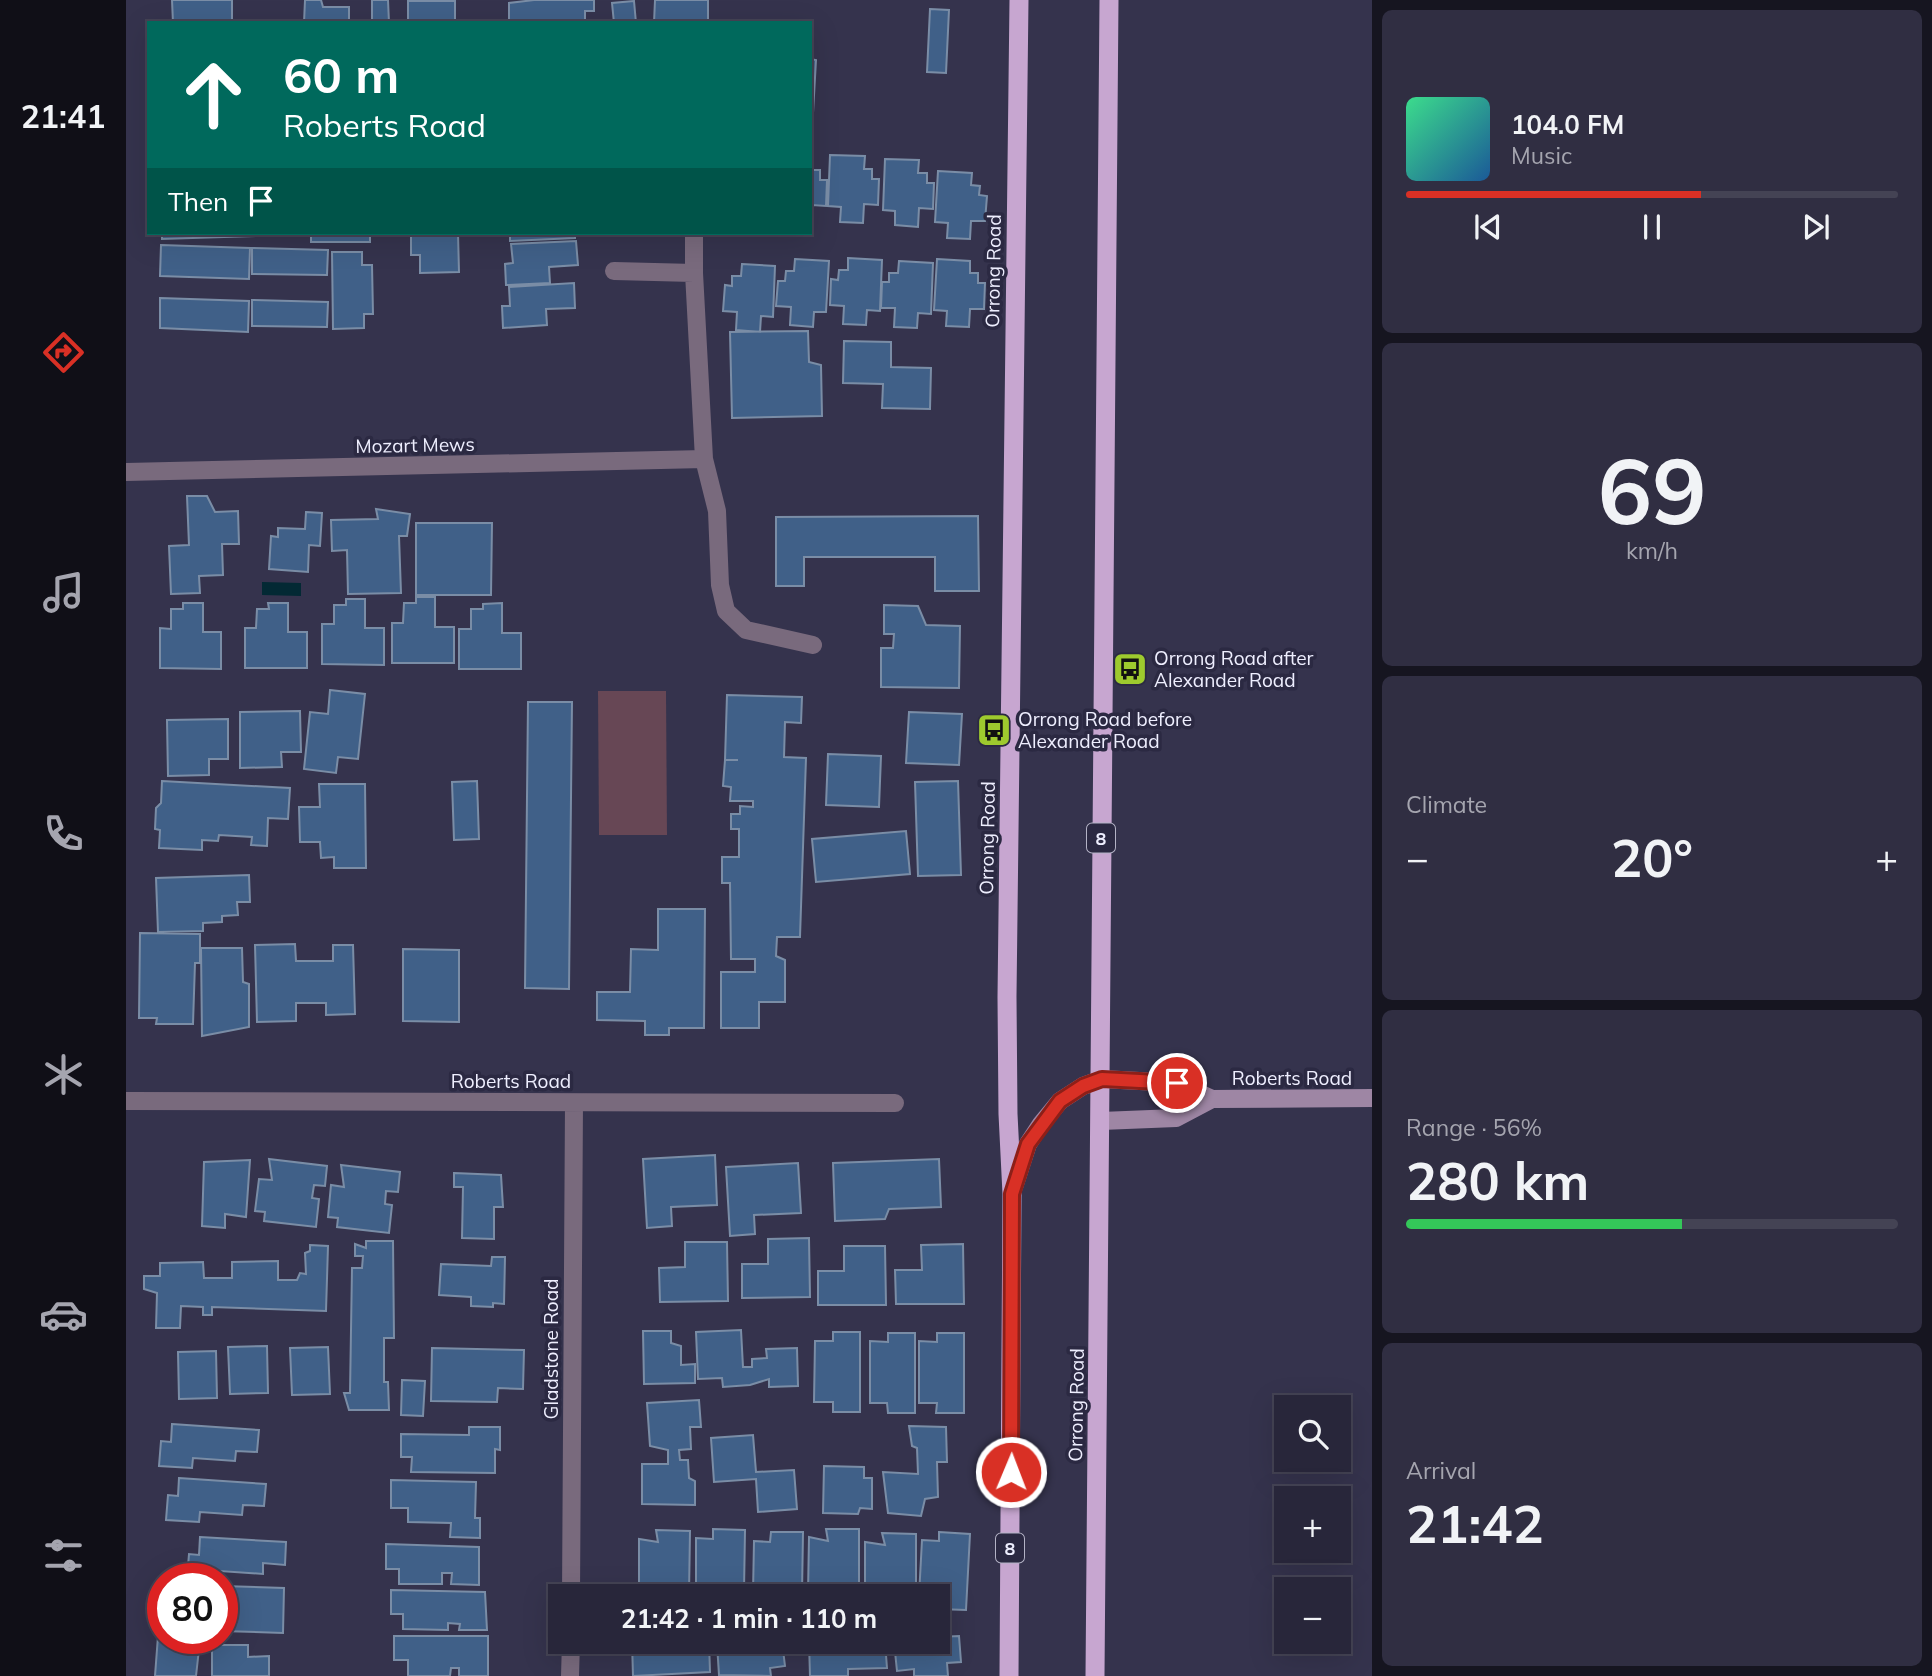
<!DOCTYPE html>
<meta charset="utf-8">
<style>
:root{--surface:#28263a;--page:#302e42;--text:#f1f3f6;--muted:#a5a5af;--line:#444354;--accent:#d93025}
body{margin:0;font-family:Mulish,sans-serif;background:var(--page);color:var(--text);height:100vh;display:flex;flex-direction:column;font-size:26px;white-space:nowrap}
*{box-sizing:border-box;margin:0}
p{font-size:23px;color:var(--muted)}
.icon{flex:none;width:38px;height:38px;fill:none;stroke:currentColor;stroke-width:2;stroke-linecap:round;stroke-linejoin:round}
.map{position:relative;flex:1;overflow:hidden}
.sheet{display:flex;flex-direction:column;gap:10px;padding:10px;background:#161520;width:560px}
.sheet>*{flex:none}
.banner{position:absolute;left:21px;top:21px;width:665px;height:214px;border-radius:0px;box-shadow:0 7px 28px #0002,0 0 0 2px var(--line);background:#00695c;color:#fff;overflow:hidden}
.tools{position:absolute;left:1148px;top:1395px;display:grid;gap:14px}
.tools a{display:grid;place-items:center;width:77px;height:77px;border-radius:0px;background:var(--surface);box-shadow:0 7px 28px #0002,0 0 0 2px var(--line);font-size:35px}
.speed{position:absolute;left:21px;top:1563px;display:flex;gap:14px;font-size:35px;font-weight:700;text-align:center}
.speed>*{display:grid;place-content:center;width:91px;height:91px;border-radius:50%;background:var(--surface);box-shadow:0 7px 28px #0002,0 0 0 2px var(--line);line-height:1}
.speed .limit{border:10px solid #d22;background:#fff;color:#111}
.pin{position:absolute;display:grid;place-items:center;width:60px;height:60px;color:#fff;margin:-30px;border:4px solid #fff;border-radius:50%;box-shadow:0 2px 7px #0007}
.me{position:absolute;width:77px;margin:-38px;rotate:1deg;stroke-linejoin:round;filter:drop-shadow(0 0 5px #0008)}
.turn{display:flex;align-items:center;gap:24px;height:147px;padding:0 21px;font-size:32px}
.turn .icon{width:91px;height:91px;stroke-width:2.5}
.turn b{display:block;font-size:49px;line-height:60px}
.then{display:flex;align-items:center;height:66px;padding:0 21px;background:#0003;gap:14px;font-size:26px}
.big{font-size:52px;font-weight:700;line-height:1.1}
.sheet .widget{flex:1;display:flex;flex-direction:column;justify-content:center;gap:10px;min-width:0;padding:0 24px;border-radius:10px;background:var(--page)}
.sheet .dial{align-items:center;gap:0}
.dial b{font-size:91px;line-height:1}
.song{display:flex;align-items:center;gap:21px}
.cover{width:84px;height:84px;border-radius:10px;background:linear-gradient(135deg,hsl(150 70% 55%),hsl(210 70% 35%))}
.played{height:7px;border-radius:4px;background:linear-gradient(90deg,var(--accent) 60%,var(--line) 60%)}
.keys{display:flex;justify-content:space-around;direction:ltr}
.heat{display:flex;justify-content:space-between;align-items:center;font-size:38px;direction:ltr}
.charge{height:10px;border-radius:5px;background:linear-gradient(90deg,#34c759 56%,var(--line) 0)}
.trip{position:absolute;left:422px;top:1584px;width:402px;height:70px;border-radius:0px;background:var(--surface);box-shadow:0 7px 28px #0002,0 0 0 2px var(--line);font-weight:700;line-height:70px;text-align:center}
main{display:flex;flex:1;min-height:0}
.menu{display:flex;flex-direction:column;width:126px;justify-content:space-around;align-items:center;background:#100f17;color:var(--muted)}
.menu .icon{width:49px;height:49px}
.menu .active{color:var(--accent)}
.menu b{font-size:32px;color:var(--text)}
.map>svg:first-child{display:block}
</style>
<main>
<nav class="menu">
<b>21:41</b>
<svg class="icon active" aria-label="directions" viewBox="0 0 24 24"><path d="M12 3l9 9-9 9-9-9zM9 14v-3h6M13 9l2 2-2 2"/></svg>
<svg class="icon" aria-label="music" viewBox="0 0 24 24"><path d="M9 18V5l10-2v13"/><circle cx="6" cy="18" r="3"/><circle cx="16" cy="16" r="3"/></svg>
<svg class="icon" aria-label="phone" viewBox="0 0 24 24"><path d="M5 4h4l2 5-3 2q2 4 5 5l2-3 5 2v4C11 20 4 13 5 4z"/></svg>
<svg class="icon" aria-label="climate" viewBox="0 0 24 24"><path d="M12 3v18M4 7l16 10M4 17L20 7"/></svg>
<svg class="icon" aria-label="car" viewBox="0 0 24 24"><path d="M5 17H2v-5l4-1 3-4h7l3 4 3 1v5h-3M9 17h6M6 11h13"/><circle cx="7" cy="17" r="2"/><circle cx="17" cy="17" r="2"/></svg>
<svg class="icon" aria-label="filters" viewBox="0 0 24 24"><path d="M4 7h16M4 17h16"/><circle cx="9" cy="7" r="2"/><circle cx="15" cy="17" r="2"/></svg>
</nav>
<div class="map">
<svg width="1246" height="1676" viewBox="0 0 1246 1676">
<rect width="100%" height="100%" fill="#35334d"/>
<path fill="#674755" d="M472,691H540L541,835H473Z"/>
<path fill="#032934" d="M136,582L175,583V596L136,595Z"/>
<path fill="#406088" stroke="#7a8da6" stroke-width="2" d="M46,0H106V23H47Z
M179,0H195L197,7H223V23H178Z
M246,0H262L263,23H246Z
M408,0H468V11H459V23H383V3Z
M529,0H582V23H528Z
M282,1H329V23H282Z
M508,1L510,23H488L486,3Z
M804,9L823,10L820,73L801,72Z
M684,59L690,60L687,113H684Z
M704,155L739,156L738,169H746V179H753L752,205L738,204L737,223L714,222L715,207L702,206Z
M684,157L686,170H694V180H701L700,206L686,205L685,223Z
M759,159L793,160L792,173H801V183H808L807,209L793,208L792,227L769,225V211L757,210Z
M812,171L846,173L845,185L854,186L853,195L861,196L859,221H845L844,239L821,238L822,223L809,222Z
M36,233H131V236L36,239Z
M185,233H244V242H185Z
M285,233H332L333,272L294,273V255H285Z
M384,233H449V238L384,241Z
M450,241L452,265L423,267L424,283L380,285L379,264L387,263L385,244Z
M35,245L124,248L123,279L34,276Z
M126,248L202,250L201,275L126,274Z
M206,252H236V265H246L247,314H238V328L207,329Z
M722,258L756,260L754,311L741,310L740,325L717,324L718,306L704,305L705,279L712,280L713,270H722Z
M669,259L703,261L700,312H688L687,327L664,325L665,307L650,306L652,281H659L660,271H668Z
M811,259L844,261V273H852V283H859L858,309H844L843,327L820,326L821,311L808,310Z
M773,261L807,263L805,314L792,313L791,328L768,327L769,308H755L756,282H763V273H772Z
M616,264L649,266L647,317L635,316L634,332L610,330L611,312L597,311L599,285L606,286V276H615Z
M448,283L449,308L420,309L421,325L377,328L376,306H384L383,287Z
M34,298L123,301L122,332L34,328Z
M126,300L202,302L201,327L126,326Z
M682,331L683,362L695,365L696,416L606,418L604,332Z
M718,341L765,342V367L805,368L804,409L756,408L757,384L717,383Z
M61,496H81L89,512L112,511L113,544H96L97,575L73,576L74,593L45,594L43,546L63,545Z
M250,509L284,514L281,536H273L275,593L222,594L221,550L206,551L205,520L252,519Z
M180,512L196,513L194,546L183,545L182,572L143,569L145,536L152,537V528L179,529Z
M852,516L853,591H809V557H678V586H650V517Z
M290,523H366L365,595H290Z
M290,597H309V627H328V663H266V623H277L278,603H290Z
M220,599H239V628H258V665L196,664V624H208V605H220Z
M57,603H77V632H95V669L34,668V628L45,629V609H57Z
M142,603H162V632H181V668H119V628H130L131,609H143Z
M376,603V633H395V669H333V629H345V609H357V604Z
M758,605L792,606L800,625L834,626L833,688L755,687V648H767L768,634H758Z
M204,690L239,694L232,759L212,757L210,773L178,769L184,712L202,714Z
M601,695L676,697L675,723L659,722L658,757L680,758L674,937H651L650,956L659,960V1002H633V1028H595V972H629V959H605L604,883H596V857H613V829H605V814H614V806L627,807V801H604L605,787L597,786L599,760H612H599Z
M402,702H446L443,989L399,988Z
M174,711L175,752H155L156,767L114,768V712Z
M783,712L836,714L833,765L780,763Z
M102,719V759H83V775L42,776L41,720Z
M702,754L755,756L753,807L700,805Z
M36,781L164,788L162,819L142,818L141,846L125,845L126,837L93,835L92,841L76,840V850L33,848L34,830L29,829L30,808L35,803Z
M351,781L353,839L328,840L326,782Z
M832,781L835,875L792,876L789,782Z
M193,784H239L240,868H208V857L195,858L194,842H174L173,807H194Z
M780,831L784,874L690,882L686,839Z
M123,875L124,902H111L112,915L96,916V922L77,923V931L32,932L30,878Z
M532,909H579L578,1028H543V1035H519V1021L471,1020V992H504L505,949L532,950Z
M14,933L74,934V963H69L67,1024H30L31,1018H13Z
M169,944L170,961H207V945H227L229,1014L200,1015V1003H170V1021L131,1022L129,945Z
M75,948H116L117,982L123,984V1027L76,1036Z
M277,949L333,950V1022L277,1021Z
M589,1155L591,1205L545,1207L546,1226L521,1228L517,1159Z
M143,1159L201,1166L199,1186L188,1185L186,1198L193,1199L190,1227L138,1221L139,1212L129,1211L133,1179L146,1180Z
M813,1159L815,1207L763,1209L759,1219L709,1221L707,1163Z
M124,1160L120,1217L99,1214V1228L76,1226L78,1162Z
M672,1163L675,1213L628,1215L629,1234L604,1236L600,1167Z
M215,1165L274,1172L272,1192L260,1191L259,1204L266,1205L263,1233L211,1227L212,1218L202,1217L205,1185L218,1187Z
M328,1173L375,1175L377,1207H368V1239L336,1238L337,1187H328Z
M683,1238L684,1297L616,1298V1264H642V1239Z
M240,1241H267L268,1338H258V1382H262L263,1410H223L218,1393H224L226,1268H236L237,1256H229V1244L240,1248Z
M559,1242H601L602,1301L534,1302L533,1268L559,1267Z
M837,1244L838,1304H770L769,1270H796L795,1245Z
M184,1245L202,1246L200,1311L86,1307V1315H77V1307L55,1306L54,1328H30L31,1293L18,1289V1276H34V1263L77,1262L78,1278H106V1262L152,1261V1280H171L174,1273L180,1274L179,1253L184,1251Z
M718,1246H759L760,1305H692V1271H718Z
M366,1257H379L378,1304L367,1303V1307L345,1306V1297L313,1295L315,1264L365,1266Z
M615,1330L617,1367H626V1359L641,1358L640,1349L671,1348L672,1386L643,1387V1379L624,1385L597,1387L596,1378L572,1379L570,1332Z
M517,1331H545V1343L555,1346V1365L569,1364V1383L518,1384Z
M707,1332H734V1412H707V1402H688L689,1341H707Z
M762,1333H789V1413H762L761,1403H744V1341L762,1342Z
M811,1333H838V1413H810L811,1403H793V1341L811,1342Z
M141,1346L142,1393L104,1394L102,1347Z
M202,1347L204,1394L166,1395L164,1348Z
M306,1348L398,1350L397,1389L372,1388L371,1402L305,1401Z
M90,1351L91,1398L53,1399L52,1352Z
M276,1380L299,1381L297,1416L275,1415Z
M573,1400L575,1427H564L565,1449L553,1450L554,1460H562L563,1478L569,1481V1505L516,1504V1464H542V1450L524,1446L521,1403Z
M46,1424L133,1430L131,1452L110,1451L109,1461L67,1458L66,1468L33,1466L35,1441L45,1442Z
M783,1426L820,1427L821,1462H811L812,1497L799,1499L795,1516L762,1513L757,1472L792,1474L791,1448L786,1446Z
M343,1427H374V1450L369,1449V1473L285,1472L286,1457H275V1434L343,1435Z
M627,1435L630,1472L668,1470L671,1509L632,1512L630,1479L588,1482L585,1438Z
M698,1466L738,1467V1478H746V1509L734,1508L732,1514L697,1513Z
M53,1478L140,1484L138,1506L117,1505L116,1515L74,1512L73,1522L40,1520L42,1495L52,1496Z
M265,1480L350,1482L349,1518H354V1538L324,1537L325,1523L282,1522V1508H265Z
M587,1529L619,1530L618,1591H570V1538L587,1539Z
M700,1529H733V1593H682L683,1537L702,1541Z
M530,1530L564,1531L563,1594H513V1539L532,1542Z
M645,1532H677L676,1594L627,1593L628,1541L644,1542Z
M813,1532L844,1534L840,1610L812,1609V1596H793L796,1540L813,1541Z
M756,1533L790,1534V1596H739V1542L759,1545Z
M74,1537L160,1542L159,1565L137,1563V1574L94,1571V1578H61L63,1554L73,1555Z
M260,1544L353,1547V1585L325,1584L326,1573H316V1584H273V1569H260Z
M96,1586L158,1588L157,1633L96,1631Z
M265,1590L359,1592L361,1630H333L334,1624L322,1623V1630L277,1629V1614H265Z
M32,1636L74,1640L70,1676H29Z
M268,1636H362V1676H333V1668H325L324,1676H282V1660H268Z
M833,1636L835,1662L821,1663L822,1676H788V1669L771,1671L768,1642H812V1637Z
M506,1642H583L584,1672L507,1676Z
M607,1642H656L659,1666L644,1668L645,1676L593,1675L591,1644Z
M683,1642H759L761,1668L722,1669V1676H684Z
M86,1645H122V1657L143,1656V1676H86Z"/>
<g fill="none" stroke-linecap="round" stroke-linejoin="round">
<path stroke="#796a7d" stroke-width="18" d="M488,271L568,273L578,459L591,511L594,585L600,611L620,630L687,645
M568,273V233
M0,472L578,459
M0,1101L769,1103
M445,1596L448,1103
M444,1676L445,1642"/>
<path stroke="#9e86a4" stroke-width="18" d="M975,1121L1050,1118L1086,1099
M888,1187L902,1144L915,1124L934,1101L957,1086L976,1079L1051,1083L1086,1099L1246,1098"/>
<path stroke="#c7a6d0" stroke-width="19" d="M883,1676L886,1194L882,1114L881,997L893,0
M969,1676L983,0"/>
</g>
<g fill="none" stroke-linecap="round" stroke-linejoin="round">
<g stroke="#8d1f18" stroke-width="18">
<path id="route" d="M885,1472L886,1194L902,1144L934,1101L957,1086L976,1079L1051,1083"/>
</g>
<use href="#route" stroke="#d93025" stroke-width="12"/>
</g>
<defs>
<g id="bus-square" transform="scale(1.75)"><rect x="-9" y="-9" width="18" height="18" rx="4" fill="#9eca2e" stroke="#2b2942"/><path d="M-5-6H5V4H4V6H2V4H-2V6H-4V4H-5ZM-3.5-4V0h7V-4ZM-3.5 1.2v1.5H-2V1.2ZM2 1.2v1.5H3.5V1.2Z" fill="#111"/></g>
</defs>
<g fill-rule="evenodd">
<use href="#bus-square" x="1004" y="669"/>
<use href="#bus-square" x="868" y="730"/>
</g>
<g text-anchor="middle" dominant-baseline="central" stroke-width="7" stroke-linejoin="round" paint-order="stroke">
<g fill="#2b2942" stroke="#b4b3c6" stroke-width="2">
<rect x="961" y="823.5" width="28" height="29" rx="5"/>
<rect x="870" y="1533.5" width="28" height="29" rx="5"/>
</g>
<g font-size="18" font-weight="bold" fill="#eeeefe">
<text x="975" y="838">8</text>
<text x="884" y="1548">8</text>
</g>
<g font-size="19" fill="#eeeefe" stroke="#2b2942">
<text transform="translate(867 271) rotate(-89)">Orrong Road</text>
<text transform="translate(289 445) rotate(-1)">Mozart Mews</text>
<text transform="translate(861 838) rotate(-89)">Orrong Road</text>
<text x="1166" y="1078">Roberts Road</text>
<text x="385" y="1081">Roberts Road</text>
<text transform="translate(425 1349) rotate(-90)">Gladstone Road</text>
<text transform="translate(950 1405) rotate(-89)">Orrong Road</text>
</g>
<g font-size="19" fill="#eeeefe" stroke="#2b2942" text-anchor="start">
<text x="1028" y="658">Orrong Road after<tspan x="1028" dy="22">Alexander Road</tspan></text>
<text x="892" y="719">Orrong Road before<tspan x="892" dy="22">Alexander Road</tspan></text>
</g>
</g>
</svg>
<div class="tools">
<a><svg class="icon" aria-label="search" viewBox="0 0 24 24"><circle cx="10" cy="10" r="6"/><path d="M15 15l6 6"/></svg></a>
<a>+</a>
<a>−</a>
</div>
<div class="speed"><div class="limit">80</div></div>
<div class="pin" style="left:1051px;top:1083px;background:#d93025"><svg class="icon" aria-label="arrive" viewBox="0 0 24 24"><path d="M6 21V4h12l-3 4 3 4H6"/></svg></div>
<svg class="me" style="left:885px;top:1472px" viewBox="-20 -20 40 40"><circle r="17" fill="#d93025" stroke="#fff" stroke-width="3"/><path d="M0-11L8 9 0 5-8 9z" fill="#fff"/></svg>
<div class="trip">21:42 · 1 min · 110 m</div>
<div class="banner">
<div class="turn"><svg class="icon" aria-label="ahead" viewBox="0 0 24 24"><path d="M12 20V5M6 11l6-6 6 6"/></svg><div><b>60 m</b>Roberts Road</div></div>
<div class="then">Then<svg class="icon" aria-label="arrive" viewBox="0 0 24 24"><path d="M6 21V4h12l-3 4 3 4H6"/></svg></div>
</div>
</div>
<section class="sheet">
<div class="widget">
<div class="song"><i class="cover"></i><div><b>104.0 FM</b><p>Music</p></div></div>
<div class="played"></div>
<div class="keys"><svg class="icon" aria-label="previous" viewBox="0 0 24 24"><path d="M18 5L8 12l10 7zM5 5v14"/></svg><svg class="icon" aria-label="pause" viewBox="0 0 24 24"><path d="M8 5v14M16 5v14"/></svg><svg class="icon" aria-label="next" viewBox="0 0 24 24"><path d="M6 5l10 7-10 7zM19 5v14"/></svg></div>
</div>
<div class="widget dial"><b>69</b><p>km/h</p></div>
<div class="widget"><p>Climate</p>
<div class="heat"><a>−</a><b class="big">20°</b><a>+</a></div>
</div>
<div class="widget"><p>Range · 56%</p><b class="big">280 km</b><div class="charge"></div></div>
<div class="widget"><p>Arrival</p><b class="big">21:42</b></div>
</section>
</main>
